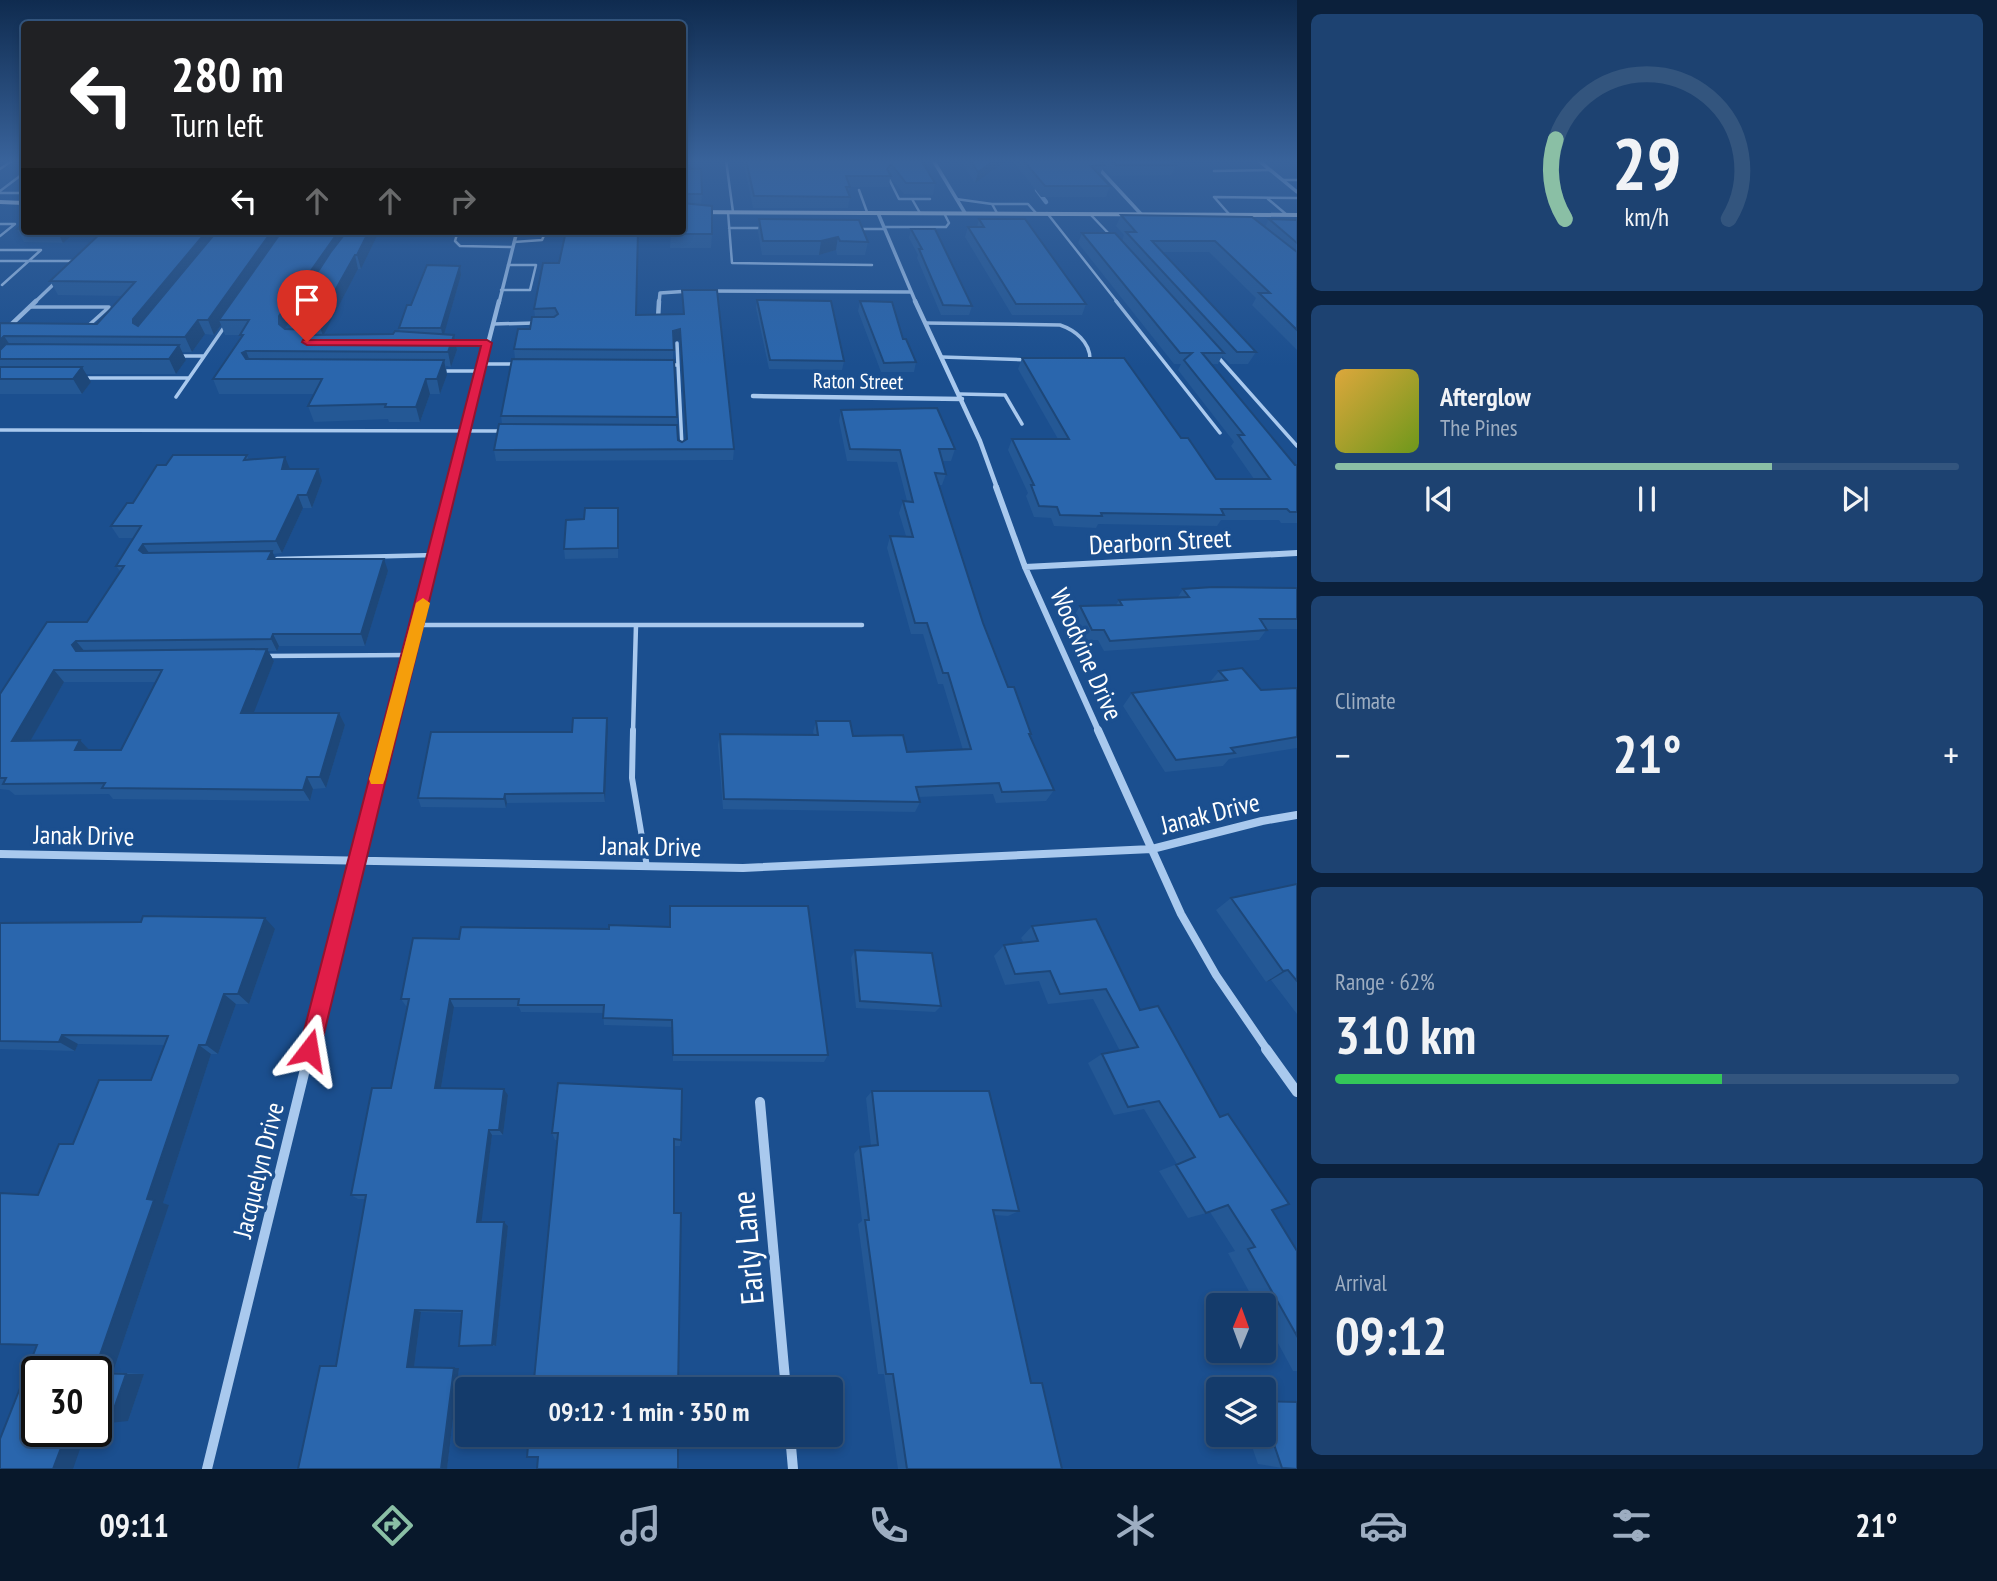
<!DOCTYPE html>
<meta charset="utf-8">
<style>
:root{--surface:#143b6b;--page:#1d4271;--text:#f1f3f6;--muted:#9dadc1;--line:#33557e;--accent:#8abfa5}
body{margin:0;font-family:"PT Sans Narrow",sans-serif;background:var(--page);color:var(--text);height:100vh;display:flex;flex-direction:column;font-size:26px;white-space:nowrap}
*{box-sizing:border-box;margin:0}
p{font-size:23px;color:var(--muted)}
.icon{flex:none;width:38px;height:38px;fill:none;stroke:currentColor;stroke-width:2;stroke-linecap:round;stroke-linejoin:round}
.map{position:relative;flex:1;overflow:hidden}
.side{display:flex;flex-direction:column;gap:14px;padding:14px;background:#0b203b;width:700px}
.side>*{flex:none}
.top-card{position:absolute;left:21px;top:21px;width:665px;height:214px;border-radius:7px;box-shadow:0 4px 10px #0003,0 0 0 2px var(--line);background:#202124;color:#fff;overflow:hidden}
.needle{width:46px;rotate:1deg}
.tools{position:absolute;left:1206px;top:1293px;display:grid;gap:14px}
.tools a{display:grid;place-items:center;width:70px;height:70px;border-radius:7px;background:var(--surface);box-shadow:0 4px 10px #0003,0 0 0 2px var(--line);font-size:35px}
.speed{position:absolute;left:21px;top:1356px;display:flex;gap:14px;font-size:35px;font-weight:700;text-align:center}
.speed>*{display:grid;place-content:center;width:91px;height:91px;border-radius:50%;background:var(--surface);box-shadow:0 4px 10px #0003,0 0 0 2px var(--line);line-height:1}
.speed .limit{border:4px solid #111;border-radius:10px;background:#fff;color:#111}
.pin{position:absolute;display:grid;place-items:center;width:60px;height:60px;color:#fff;margin:-72px -30px;border-radius:50% 50% 50% 0;rotate:-45deg;box-shadow:0 0 7px #0007}
.pin .icon{rotate:45deg}
.me{position:absolute;width:77px;margin:-38px;rotate:14deg;stroke-linejoin:round;filter:drop-shadow(0 0 5px #0008)}
.turn{display:flex;align-items:center;gap:24px;height:147px;padding:0 35px;font-size:32px}
.turn .icon{width:91px;height:91px;stroke-width:2.5}
.turn b{display:block;font-size:49px;line-height:60px}
.lanes{display:flex;align-items:center;height:66px;padding:0 35px;background:#0003;justify-content:center;gap:35px;direction:ltr}
.lanes .off{opacity:.35}
.big{font-size:52px;font-weight:700;line-height:1.1}
.side .widget{flex:1;display:flex;flex-direction:column;justify-content:center;gap:10px;min-width:0;padding:0 24px;border-radius:10px;background:var(--page)}
.side .dial{align-items:center;gap:0}
.dial svg{height:182px;overflow:visible;fill:none;stroke:var(--line);stroke-width:7;stroke-linecap:round;text-anchor:middle}
.dial text{fill:var(--text);stroke:none}
.song{display:flex;align-items:center;gap:21px}
.cover{width:84px;height:84px;border-radius:10px;background:linear-gradient(135deg,hsl(40 70% 55%),hsl(80 70% 35%))}
.played{height:7px;border-radius:4px;background:linear-gradient(90deg,var(--accent) 70%,var(--line) 70%)}
.keys{display:flex;justify-content:space-around;direction:ltr}
.heat{display:flex;justify-content:space-between;align-items:center;font-size:38px;direction:ltr}
.charge{height:10px;border-radius:5px;background:linear-gradient(90deg,#34c759 62%,var(--line) 0)}
.trip{position:absolute;left:455px;top:1377px;width:388px;height:70px;border-radius:7px;background:var(--surface);box-shadow:0 4px 10px #0003,0 0 0 2px var(--line);font-weight:700;line-height:70px;text-align:center}
.dock{display:flex;height:112px;justify-content:space-around;align-items:center;background:#08182b;color:var(--muted)}
.dock .icon{width:49px;height:49px}
.dock .selected{color:var(--accent)}
.dock b{font-size:32px;color:var(--text)}
main{display:flex;flex:1;min-height:0}
.map>svg:first-child{display:block}
</style>
<main>
<div class="map">
<svg width="1297" height="1469" viewBox="0 0 1297 1469">
<rect width="100%" height="100%" fill="#1b4f8f"/>
<g fill="none" stroke-linecap="round" stroke-linejoin="round">
<path stroke="#9cc4f0" stroke-width="4.5" d="M1037,190L1046,202"/>
<path stroke="#a9c9ee" stroke-width="2.5" d="M726,160L733,212
M0,169L13,160
M1214,171L1270,170
M889,179L899,199H930
M1283,180H1297
M859,190L867,212
M0,191L24,173
M0,193H24
M912,199L920,213
M956,199L992,204
M1268,199L1287,215
M728,212L732,263L872,265
M997,213L992,204H1028L1036,213
M1047,213L1118,303
M1090,214L1112,237
M1229,214L1214,197L1297,198
M0,224H15L0,236
M884,227H946L949,223L944,213
M729,228H764
M858,229H885
M458,231L455,241L460,246L513,247
M514,242L542,240L546,231
M0,250H41L2,285
M0,261H77
M501,290H530L536,265H508"/>
<path stroke="#a9c9ee" stroke-width="3.5" d="M1116,301L1220,433
M30,307H109L89,325
M926,323L1060,325C1075,330 1090,342 1090,359L1084,360
M493,324L535,323
M452,343H487
M677,343L678,365
M180,356H204
M942,357L1029,360
M1218,357L1297,446
M482,364H517
M667,365H678L682,446
M441,371H480
M83,378H189
M960,394L1005,395L1022,424
M176,397L225,326
M0,430L504,431"/>
<path stroke="#a9c9ee" stroke-width="4.5" d="M277,559L435,555
M417,625H862
M265,656L409,655
M633,732L636,625"/>
<path stroke="#a9c9ee" stroke-width="6" d="M633,730L632,778L647,867"/>
<path stroke="#a9c9ee" stroke-width="3.5" d="M933,160L965,213
M1091,160L1141,214
M1258,160L1297,192
M878,213L916,303
M709,291L911,292
M34,303L58,280
M499,303L517,231
M659,303L660,293L690,291"/>
<path stroke="#a9c9ee" stroke-width="4.5" d="M915,301L980,441L997,488
M658,319L659,301
M0,335L36,301
M753,396L962,399
M451,488L499,301"/>
<path stroke="#a9c9ee" stroke-width="6" d="M996,487L1025,567L1099,732
M1025,567L1297,553
M389,732L452,487"/>
<path stroke="#a9c9ee" stroke-width="8" d="M1098,730L1181,914L1216,975L1268,1051
M0,854L743,868L1152,849L1262,821L1297,815
M310,1051L390,730"/>
<path stroke="#a9c9ee" stroke-width="10" d="M1266,1049L1297,1092
M760,1102L786,1390
M790,1435L793,1469
M207,1469L310,1049"/>
<path fill="#d6e6fa" fill-rule="evenodd" d="M0,200L24,201V205L0,204Z
M682,210L1297,213V217L682,214Z"/>
</g>
<path fill="#245895" fill-rule="evenodd" d="M682,160L689,169L702,194L701,205L712,234L711,248H670L671,231H682Z
M743,160H921L935,183L933,195L904,194L890,178L889,187H850L848,194L850,197L848,208H753Z
M960,160H1007L975,183Z
M1012,160H1171L1176,165L1171,175L1112,176L1103,167L1100,175L1110,186L1106,197H1041Z
M1121,215L1265,227L1269,219L1297,220V350L1252,305L1256,298L1209,252H1162L1256,352L1248,364H1230L1222,356L1218,364H1211L1295,465H1297V523H1281L1279,520H1221L1217,526L1098,524L1096,528L1054,526L1051,518L1034,517L1026,496L1028,493L1008,450L1012,439H1058L1018,369L1022,358L1181,438L1216,479H1254L1231,446L1234,442L1178,370L1181,364H1174L1078,243L1082,233L1122,241L1124,235L1116,226Z
M759,219L868,242L865,255H837L836,250L819,255H762L758,232Z
M979,219L1086,304L1082,315H1012L965,237L968,227H977Z
M24,223V231H77L63,243L24,242L17,229Z
M911,229L972,306L969,315H941L917,258L918,255L909,238Z
M378,234L361,269H358L323,335L393,334L400,332L399,328L411,305L460,266L461,275L444,334L454,335L457,350L451,367L446,366L447,375L440,394H430L420,422H389L388,419L314,422L308,406L314,394H219L213,379L241,337L240,335H225L221,325L214,335L205,334L192,352H182L186,360L176,374H86L91,382L82,394H0V323L97,324L122,296L58,295L50,281ZM289,323L291,329H285Z
M543,263L637,315L683,314L682,290L734,449L733,460L496,461L494,450L502,424L501,416L515,359L514,349L530,329L535,317L534,309ZM680,340L686,440L682,442L678,440L677,425L673,360V341Z
M757,300L844,361L842,370L769,369L756,308Z
M860,301L903,339L916,362L914,372H881L858,311Z
M841,410L955,449L951,461H942L946,474L942,485H939L983,623L1008,687L1031,734L1030,737L1054,790L1046,801L996,803L993,794L919,797L920,802L915,812L723,809L718,745L720,734L814,735L813,732L816,721L853,736L907,752L963,750L943,684H938L923,634H911L887,548L890,536H906L899,513L903,501H907L897,462L847,461L839,421Z
M247,455L249,460L290,469L322,481L312,508H303L282,553L273,554L276,559L388,571L365,646H279L277,651H268L274,661L253,713H339L345,725L326,788L313,789L310,801L113,799L109,794L15,795L9,790L0,789V694L87,622L120,571L116,566L133,538H119L111,526L166,465ZM64,682H156L121,750H89L80,740L30,741Z
M618,508V558L565,559L564,549Z
M1297,588V629H1267L1259,640L1104,651L1098,640H1086L1074,616L1080,606L1116,605L1119,600L1178,597L1183,589Z
M1219,671L1261,690L1297,688V748L1229,759L1223,766L1165,772L1123,706L1132,693L1210,682Z
M607,718L608,728L605,802L507,803L506,808L421,807L418,798L572,732Z
M1297,884V1014L1271,980L1266,982L1216,910L1231,898Z
M670,906L828,1055L824,1062L673,1061L672,1027L604,1025L603,1013L521,1012L519,1007H454L441,1088L504,1089L508,1095L503,1135H492L481,1222H504L508,1226L496,1346H463L462,1313L421,1312L414,1367L459,1368L447,1469L336,1366L365,1199H358L351,1195L391,1088L408,1006H406L401,999L459,939L609,929L670,927Z
M0,923L275,929L249,1004H236L218,1054H211L163,1203L169,1205L113,1372L144,1374L128,1421L37,1345L38,1195L73,1144L151,1080L165,1045L78,1044L75,1051L0,1049Z
M1032,926L1140,1010L1272,1210L1297,1251V1371H1293L1264,1317V1306H1257L1228,1253L1235,1251L1210,1212L1188,1218L1159,1171L1177,1164L1144,1109L1114,1115L1088,1063L1102,1054L1120,1051L1093,999L1048,1004L1039,981L1005,985L994,956L1004,945L1024,943L1021,938Z
M855,950L941,1006L935,1012L856,1008L851,958Z
M872,1091L1019,1211L1008,1216L994,1215L1031,1383L1062,1469H898L884,1374H878L858,1224L862,1221L854,1154L860,1147L871,1146L866,1098Z
M552,1133L681,1140L680,1146H674V1213L678,1390L558,1140H555Z
M1264,1400L1297,1401V1469L1282,1468L1258,1464L1248,1435H1264Z"/>
<path fill="#1d4779" d="M995,160H1007L975,183L978,172Z
M57,231H77L63,243Z
M207,231H220L141,333L140,338L133,323V319Z
M272,231H286L219,320L221,325L214,335L208,320Z
M339,231H349L287,319L289,323L284,330L279,324V316Z
M369,231H377L378,234L361,269L357,255Z
M838,237L836,250L819,255L821,241Z
M355,255L358,269L323,336L318,321Z
M460,266L461,275L443,338L441,328Z
M198,320L205,334L192,352L185,337Z
M680,329V340L673,342V331Z
M454,335L457,350L451,367L448,352Z
M4,336L14,351L0,359V340Z
M179,345L186,360L176,374L169,359Z
M246,351L252,366L248,368L242,353Z
M444,360L447,375L440,394L437,379Z
M82,367L91,382L82,394L73,379Z
M426,379L430,394L420,422L416,407Z
M285,457L290,469H282Z
M318,469L322,481L312,508L307,495Z
M298,495L303,508L282,553L276,541Z
M143,544L151,556L147,563L139,550Z
M272,551L278,563L268,559Z
M384,559L388,571L365,646L361,634Z
M273,634L279,646L277,651L271,639Z
M76,641L86,653L81,657L72,645Z
M267,649L274,661L249,725L241,713Z
M54,670L64,682L24,752L12,741Z
M339,713L345,725L326,788L320,777Z
M607,718L608,728L605,802L604,793Z
M80,740L91,752L75,750Z
M307,777L313,789L310,801L303,790Z
M505,794L507,803L506,808L504,799Z
M265,918L275,929L249,1004L238,994Z
M1288,970L1271,980L1266,982L1283,971Z
M224,994L236,1004L218,1054L206,1045Z
M450,999L454,1007L440,1094L435,1088Z
M62,1035L78,1044L75,1051L59,1042Z
M199,1045L211,1054L163,1203L169,1205L113,1372H94L147,1199Z
M504,1089L508,1095L503,1135L499,1130Z
M489,1130L492,1135L481,1226L477,1222Z
M504,1222L508,1226L496,1346L492,1345Z
M415,1310L421,1312L414,1367H407Z
M454,1368H459L447,1469H441Z
M126,1374H144L128,1421L109,1423Z
M67,1432H86L73,1469H53Z"/>
<path fill="#2a66ad" stroke="#1d4779" stroke-width="2" fill-rule="evenodd" d="M682,160H689L688,169H701L702,194H682Z
M746,160H921L935,183H906L891,164L887,169L891,176H846L850,187H846L850,197L754,196Z
M970,160H995L978,172Z
M1023,160H1099L1104,165L1091,166L1110,186H1045Z
M1111,160H1171L1176,165H1116Z
M682,203L712,206V234H670L671,231H682Z
M1121,215L1252,217L1297,252V330L1259,293H1270L1215,241H1152L1256,352H1237L1126,232H1136Z
M759,219L859,220L868,242L840,241L838,237L821,241H763Z
M979,219H1025L1086,304H1016L968,227H984Z
M1269,219L1297,220V243Z
M24,223V229H17Z
M911,229H935L972,306L943,305L919,249H922Z
M103,231H207L133,319V323L138,326L217,231H272L208,320H198L185,337L4,336L0,340V323L97,324L135,282L50,281Z
M282,231H339L279,316V324L285,329L313,330L311,335L393,334L395,331L454,335L448,352L246,351L242,353L246,359L444,360L437,379H426L416,407H385L386,404L308,406L322,379H213L243,335H240L249,320H219Z
M347,231H369L357,255H355L318,321L287,319L330,253Z
M566,231H638L636,315L684,314L682,290H717L734,449L494,450L499,424L677,425L678,440L682,442L687,439L680,329L673,331L674,350L514,349L518,329H530L532,317H554L558,314L555,308L534,309L543,263H559Z
M1082,233H1115L1224,353H1202L1295,465H1297V512H1290L1287,509H1221L1224,515L1101,513L1102,516L1060,515L1057,507L1039,506L1031,485H1034L1012,439H1069L1022,358H1124L1181,438H1188L1216,479H1270L1238,435H1244L1184,360L1192,353H1180Z
M427,265L460,266L441,328H399L407,305H411Z
M757,300L831,301L844,361L770,360Z
M860,301L892,302L903,339H906L916,362L884,363Z
M6,344L179,345L169,359H0V350Z
M512,359L674,360L677,417L501,416Z
M0,367H82L73,379H0Z
M937,408L955,449H939L946,474L935,473L983,623L1008,687H1014L1031,734H1029L1054,790L1002,792L999,783L916,787L920,802L724,799L720,734L818,735L816,721H850L853,736L903,735L907,752L971,749L948,673H943L927,623H915L890,536L913,537L903,501L913,502L900,450L850,449L841,410Z
M173,455H247L244,460L285,457L282,469H318L307,495H298L276,541L143,544L139,550L143,553L272,551L268,559H384L361,634H273L271,639L76,641L72,645L76,651L267,649L241,713H339L320,777H307L303,790L102,788L105,783L3,784L6,778H0V694L47,622H87L124,566H116L141,526H111L127,503H133L157,465H166ZM54,670H162L121,750H75L80,740L12,741Z
M585,508H618V548L564,549L566,520L584,519Z
M1213,587L1297,588V619H1260L1267,630L1110,641L1104,630H1092L1080,606L1122,605L1119,600L1189,597L1183,589Z
M1242,668L1261,690L1297,688V737L1231,748L1235,753L1176,760L1132,693L1227,680L1219,671Z
M573,718H607L604,793L505,794L504,799L418,798L431,732H572Z
M1297,884V981L1288,970L1283,971L1231,898Z
M670,906H808L828,1055H673L672,1020L603,1018L604,1005H518L519,999H450L435,1088L504,1089L499,1130H489L477,1222H504L492,1345L459,1346L462,1311L415,1310L407,1367L454,1368L441,1469H298L320,1366H336L366,1195H351L372,1088H391L409,999H401L413,938L459,939L461,927L609,929V925L670,927Z
M143,916L265,918L238,994H224L206,1045H199L147,1199L154,1200L94,1372H37V1432H67L53,1469H0V1439L37,1345L0,1344V1193L38,1195L59,1144H73L99,1080H151L168,1036L62,1035L59,1042L0,1041V923L141,922Z
M1096,919L1140,1010L1158,1006L1220,1117L1228,1114L1289,1204L1272,1210L1297,1251V1336L1248,1249L1255,1247L1228,1205L1206,1213L1176,1165L1195,1157L1159,1101L1128,1107L1102,1054L1138,1047L1106,989L1060,994L1050,971L1015,974L1004,945L1038,941L1032,926Z
M855,950L932,953L941,1006L860,1001Z
M558,1083L682,1089L681,1140L674,1139V1213H681L678,1390H533L558,1133H552Z
M872,1091H989L1019,1211L993,1210L1031,1383H1042L1062,1469H907L893,1374H886L865,1220H869L860,1147L878,1145Z
M96,1373L126,1374L109,1423L96,1422Z
M1264,1401L1297,1402V1469L1282,1468L1264,1415Z
M529,1435H678V1469H537L538,1457H527Z"/>
<linearGradient id="sky" x2="0" y2="1"><stop stop-color="#0f2b4f"/><stop offset="0.44" stop-color="#39639b"/><stop offset="1" stop-color="#39639b" stop-opacity="0"/></linearGradient>
<rect width="1297" height="366" fill="url(#sky)"/>
<path fill="#e11d48" stroke="#92132f" stroke-width="2" d="M303,340H487L492,343L320,1050L317,1057L309,1060L302,1057L299,1050L481,346L307,345L302,342Z"/>
<path fill="#f59e0b" d="M423,598L430,603L385,779L383,784H371L369,779L416,603Z"/>
<g text-anchor="middle" dominant-baseline="central" stroke-width="7" stroke-linejoin="round" paint-order="stroke">
<g font-size="21" fill="#fff" stroke="#1b4f8f">
<text transform="translate(858 381) rotate(1)">Raton Street</text>
</g>
<g font-size="26" fill="#fff" stroke="#1b4f8f">
<text transform="translate(1160 541) rotate(-3)">Dearborn Street</text>
<text transform="translate(1087 654) rotate(66)">Woodvine Drive</text>
<text transform="translate(1210 813) rotate(-14)">Janak Drive</text>
<text transform="translate(84 835) rotate(1)">Janak Drive</text>
<text transform="translate(651 846) rotate(1)">Janak Drive</text>
<text transform="translate(258 1170) rotate(-76)">Jacquelyn Drive</text>
</g>
<g font-size="32" fill="#fff" stroke="#1b4f8f">
<text transform="translate(747 1248) rotate(-95)">Early Lane</text>
</g>
</g>
</svg>
<div class="tools">
<a><svg class="needle" viewBox="-14 -14 28 28"><path d="M0-13l5 13h-10z" fill="#e53935"/><path d="M0 13l5-13h-10z" fill="#9dadc1"/></svg></a>
<a><svg class="icon" aria-label="layers" viewBox="0 0 24 24"><path d="M12 4l9 5-9 5-9-5zM3 14l9 5 9-5"/></svg></a>
</div>
<div class="speed"><div class="limit">30</div></div>
<div class="pin" style="left:307px;top:342px;background:#d93025"><svg class="icon" aria-label="arrive" viewBox="0 0 24 24"><path d="M6 21V4h12l-3 4 3 4H6"/></svg></div>
<svg class="me" style="left:309px;top:1050px" viewBox="-20 -20 40 40"><path d="M0-17L14 15 0 8-14 15z" fill="#e11d48" stroke="#fff" stroke-width="4"/></svg>
<div class="trip">09:12 · 1 min · 350 m</div>
<div class="top-card">
<div class="turn"><svg class="icon" aria-label="left" viewBox="0 0 24 24"><path d="M17 20v-9H6M10 6l-5 5 5 5"/></svg><div><b>280 m</b>Turn left</div></div>
<div class="lanes"><svg class="icon" aria-label="left" viewBox="0 0 24 24"><path d="M17 20v-9H6M10 6l-5 5 5 5"/></svg><svg class="icon off" aria-label="ahead" viewBox="0 0 24 24"><path d="M12 20V5M6 11l6-6 6 6"/></svg><svg class="icon off" aria-label="ahead" viewBox="0 0 24 24"><path d="M12 20V5M6 11l6-6 6 6"/></svg><svg class="icon off" aria-label="right" viewBox="0 0 24 24"><path d="M7 20v-9h11M14 6l5 5-5 5"/></svg></div>
</div>
</div>
<section class="side">
<div class="widget dial"><svg viewBox="0 0 100 80">
<path d="M14 69A42 42 0 1 1 86 69"/>
<path d="M14 69A42 42 0 0 1 10 34" stroke="#8abfa5"/>
<text x="50" y="56" font-size="32" font-weight="700">29</text>
<text x="50" y="72" font-size="11">km/h</text>
</svg></div>
<div class="widget">
<div class="song"><i class="cover"></i><div><b>Afterglow</b><p>The Pines</p></div></div>
<div class="played"></div>
<div class="keys"><svg class="icon" aria-label="previous" viewBox="0 0 24 24"><path d="M18 5L8 12l10 7zM5 5v14"/></svg><svg class="icon" aria-label="pause" viewBox="0 0 24 24"><path d="M8 5v14M16 5v14"/></svg><svg class="icon" aria-label="next" viewBox="0 0 24 24"><path d="M6 5l10 7-10 7zM19 5v14"/></svg></div>
</div>
<div class="widget"><p>Climate</p>
<div class="heat"><a>−</a><b class="big">21°</b><a>+</a></div>
</div>
<div class="widget"><p>Range · 62%</p><b class="big">310 km</b><div class="charge"></div></div>
<div class="widget"><p>Arrival</p><b class="big">09:12</b></div>
</section>
</main>
<nav class="dock">
<b>09:11</b>
<svg class="icon selected" aria-label="directions" viewBox="0 0 24 24"><path d="M12 3l9 9-9 9-9-9zM9 14v-3h6M13 9l2 2-2 2"/></svg>
<svg class="icon" aria-label="music" viewBox="0 0 24 24"><path d="M9 18V5l10-2v13"/><circle cx="6" cy="18" r="3"/><circle cx="16" cy="16" r="3"/></svg>
<svg class="icon" aria-label="phone" viewBox="0 0 24 24"><path d="M5 4h4l2 5-3 2q2 4 5 5l2-3 5 2v4C11 20 4 13 5 4z"/></svg>
<svg class="icon" aria-label="climate" viewBox="0 0 24 24"><path d="M12 3v18M4 7l16 10M4 17L20 7"/></svg>
<svg class="icon" aria-label="car" viewBox="0 0 24 24"><path d="M5 17H2v-5l4-1 3-4h7l3 4 3 1v5h-3M9 17h6M6 11h13"/><circle cx="7" cy="17" r="2"/><circle cx="17" cy="17" r="2"/></svg>
<svg class="icon" aria-label="filters" viewBox="0 0 24 24"><path d="M4 7h16M4 17h16"/><circle cx="9" cy="7" r="2"/><circle cx="15" cy="17" r="2"/></svg>
<b>21°</b>
</nav>
